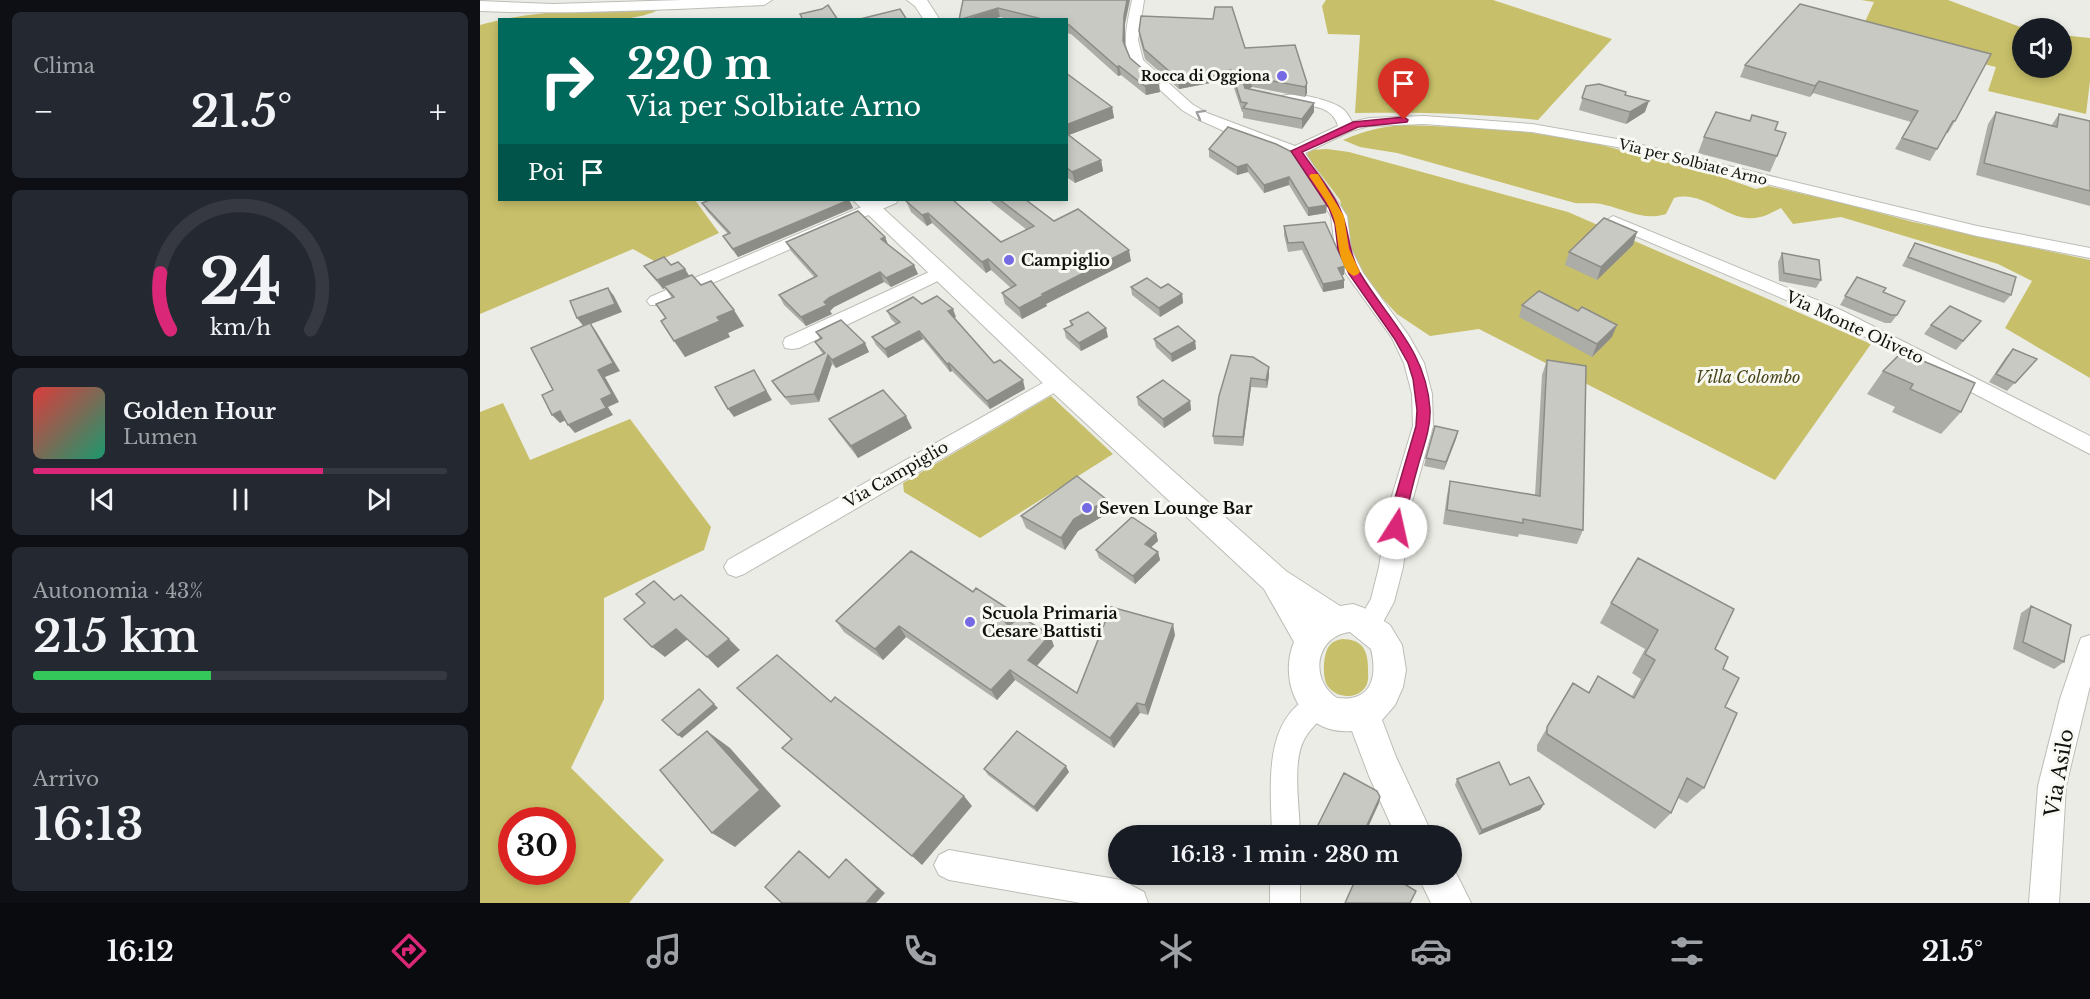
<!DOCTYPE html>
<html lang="it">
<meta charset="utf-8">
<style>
:root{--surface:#171b24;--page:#242831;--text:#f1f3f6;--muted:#9ea1a6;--line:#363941;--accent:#db2777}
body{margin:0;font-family:"Libre Baskerville",serif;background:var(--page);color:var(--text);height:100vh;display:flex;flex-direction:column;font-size:22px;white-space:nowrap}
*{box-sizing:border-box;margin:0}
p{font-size:20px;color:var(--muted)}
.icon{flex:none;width:33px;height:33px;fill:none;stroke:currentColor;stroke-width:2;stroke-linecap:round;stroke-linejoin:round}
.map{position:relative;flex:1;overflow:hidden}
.sheet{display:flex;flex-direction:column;gap:12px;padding:12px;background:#0d0f14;width:480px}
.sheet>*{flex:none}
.guide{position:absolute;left:18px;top:18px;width:570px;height:183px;border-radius:0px;box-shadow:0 3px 9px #0003;background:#00695c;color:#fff;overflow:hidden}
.fabs{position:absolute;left:1532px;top:18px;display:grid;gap:12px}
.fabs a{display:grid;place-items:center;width:60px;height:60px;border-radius:50%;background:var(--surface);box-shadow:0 3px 9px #0003;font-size:30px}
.speed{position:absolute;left:18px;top:807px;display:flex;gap:12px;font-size:30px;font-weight:700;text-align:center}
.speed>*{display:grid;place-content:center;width:78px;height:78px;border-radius:50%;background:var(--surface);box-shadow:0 3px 9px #0003;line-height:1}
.speed .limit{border:9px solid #d22;background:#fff;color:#111}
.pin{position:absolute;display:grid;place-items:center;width:51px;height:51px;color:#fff;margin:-62px -26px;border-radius:50% 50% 50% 0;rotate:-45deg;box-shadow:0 0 6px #0007}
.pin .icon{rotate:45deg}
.me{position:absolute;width:66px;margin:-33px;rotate:10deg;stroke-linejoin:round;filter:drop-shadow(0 0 4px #0008)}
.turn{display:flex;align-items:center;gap:21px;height:126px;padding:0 30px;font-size:27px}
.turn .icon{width:78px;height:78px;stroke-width:2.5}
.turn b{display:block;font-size:42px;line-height:51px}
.then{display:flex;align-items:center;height:57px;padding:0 30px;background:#0003;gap:12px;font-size:22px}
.big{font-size:45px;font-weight:600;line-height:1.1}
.sheet .widget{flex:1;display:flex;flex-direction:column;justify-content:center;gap:9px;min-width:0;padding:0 21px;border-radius:9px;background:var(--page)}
.sheet .dial{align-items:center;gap:0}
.dial svg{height:156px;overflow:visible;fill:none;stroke:var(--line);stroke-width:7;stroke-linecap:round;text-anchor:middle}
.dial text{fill:var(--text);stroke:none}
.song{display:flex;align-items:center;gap:18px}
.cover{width:72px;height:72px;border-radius:9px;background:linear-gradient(135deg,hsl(0 70% 55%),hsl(160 70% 35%))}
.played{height:6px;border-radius:3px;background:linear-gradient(90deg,var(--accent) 70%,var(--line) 70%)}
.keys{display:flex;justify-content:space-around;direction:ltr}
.heat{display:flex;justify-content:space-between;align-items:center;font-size:33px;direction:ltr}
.charge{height:9px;border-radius:4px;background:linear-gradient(90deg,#34c759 43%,var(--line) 0)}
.trip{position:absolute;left:628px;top:825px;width:354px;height:60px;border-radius:30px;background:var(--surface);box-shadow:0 3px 9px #0003;font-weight:600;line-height:60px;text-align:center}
.dock{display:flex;height:96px;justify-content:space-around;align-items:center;background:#090b0e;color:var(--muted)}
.dock .icon{width:42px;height:42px}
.dock .active{color:var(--accent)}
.dock b{font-size:27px;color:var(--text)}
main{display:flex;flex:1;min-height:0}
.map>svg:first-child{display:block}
</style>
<main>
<section class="sheet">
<div class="widget"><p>Clima</p>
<div class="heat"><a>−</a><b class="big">21.5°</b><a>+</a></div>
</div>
<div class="widget dial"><svg viewBox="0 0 100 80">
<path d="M14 69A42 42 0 1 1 86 69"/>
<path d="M14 69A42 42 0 0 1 9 40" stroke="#db2777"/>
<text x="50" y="56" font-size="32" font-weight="700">24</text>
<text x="50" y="72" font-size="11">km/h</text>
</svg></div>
<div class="widget">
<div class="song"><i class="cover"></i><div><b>Golden Hour</b><p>Lumen</p></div></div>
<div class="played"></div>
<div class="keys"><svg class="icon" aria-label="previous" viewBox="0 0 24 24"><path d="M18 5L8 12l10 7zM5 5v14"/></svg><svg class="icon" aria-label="pause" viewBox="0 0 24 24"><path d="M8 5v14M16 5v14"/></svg><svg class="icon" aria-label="next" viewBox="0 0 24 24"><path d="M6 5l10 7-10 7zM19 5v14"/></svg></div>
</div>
<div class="widget"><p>Autonomia · 43%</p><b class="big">215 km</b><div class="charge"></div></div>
<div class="widget"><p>Arrivo</p><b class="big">16:13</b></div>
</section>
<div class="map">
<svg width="1610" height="903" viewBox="0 0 1610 903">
<rect width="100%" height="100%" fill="#ecece6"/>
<path fill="#c7bf69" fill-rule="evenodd" d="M846,0H1013L1132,39L1058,120C997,113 937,112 875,113L880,35L848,34L842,6Z
M1381,0H1468L1543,28L1542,68H1581V35L1610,38V81L1606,114L1508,91L1516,67L1475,57L1384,24L1394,2Z
M180,9C147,28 59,19 20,20V200H215L239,233L176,262L153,249L0,314V25C58,8 120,11 180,9Z
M926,125L1026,129L1106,141L1233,174L1276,189L1288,186L1363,203L1433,222L1610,260V378L1525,328L1552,281L1518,264L1361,217L1313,224L1301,208C1294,211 1287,216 1280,217C1249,225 1225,189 1194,198L1186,214C1164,221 1147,210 1125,205C1116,202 1105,204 1095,203L917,153L880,147L863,140C884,131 903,126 926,125Z
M847,149L869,152L1088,212L1391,344L1295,480L999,329L950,336L917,314L891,286L871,252L860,200L827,156L828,150Z
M571,396L633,454L500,538L424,492L423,483Z
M23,403L50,460L150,419L231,527L224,550L124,598V699L91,768L184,860L149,903H0V412ZM32,820H82V872H32Z
M862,639C882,639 888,650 888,668C888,674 889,681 886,686C877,701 855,698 847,685C842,676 843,652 850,645C853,641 858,640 862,639Z"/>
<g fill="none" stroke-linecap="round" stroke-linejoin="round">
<g stroke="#bdbdb7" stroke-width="2">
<path id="minor" d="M652,0H664L658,40L663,60L712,104L727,113L815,146L858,126C852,102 821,106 801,101L799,98C808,89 854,100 864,110C867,113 870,118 872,122L889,118L944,116L1052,124L1137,139L1497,226L1610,248V258L1497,236L1137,147L1052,132L944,124L889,126L871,131L825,153L867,216L871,249L883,273L929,336L944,363L952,394L953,426L930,509L923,567L914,602L897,633L888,636L879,633L876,625L891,599L899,567L908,509L933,426L932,394L924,363L912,338L866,274L855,249L851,216L811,154L744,131L717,119L702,110L653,65C640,44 648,22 652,0Z
M398,200H418L416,203L182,305H170L167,301L170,297Z
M1133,216L1361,310L1610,436V454L1349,318L1127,224L1125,221Z
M460,267L466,269L469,273L466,277L319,348L312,349L305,348L303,343L305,338Z
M577,375L584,377L587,382L584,387L264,574L256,577L248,574L244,567L248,560Z
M1610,635V686L1586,786L1579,903H1549L1558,786L1580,699L1598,646L1601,638Z
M838,693L847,696L851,705C845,718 832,725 825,738C811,761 820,809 820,836H792C791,787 781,715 838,693Z
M469,850L641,880L664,892L668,903H601L469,880L459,875L454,865L459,855Z
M790,874H820V903H790Z"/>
</g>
<g stroke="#bdbdb7" stroke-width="2">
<path id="tertiary" d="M202,0H292L284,5C189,9 95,15 0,11V1L73,4Z
M427,0H447L460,20H444L435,6Z
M373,200H394L586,376L806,571L860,606L873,604L884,608L910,625L922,645L926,670L923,687L915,705L902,720L916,757L953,836H916L889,776L872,731C823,736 797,684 814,642L784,589L568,388ZM870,632L891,649C898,678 891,702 857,698C829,680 835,636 870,632Z
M972,865L991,903H951L937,874H972Z"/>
</g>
<use href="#minor" fill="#fff" fill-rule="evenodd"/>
<use href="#tertiary" fill="#fff" fill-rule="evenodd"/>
</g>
<path fill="#adada8" d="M483,0L645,24V44L650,58L680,92L666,95L641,75L638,76L591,34L586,33V20H531L520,17Z
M1320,4L1475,121L1468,133H1466L1450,161L1415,149L1431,122L1333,93L1330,97L1260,77L1265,65Z
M659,31L765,48L815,45L827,93L825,97L772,87L769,88L834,112L822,129L763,118V112H762L751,79L699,89L665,59L660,40Z
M586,73L632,107L634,118L589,135L621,160L623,171L595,183L588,178H586Z
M1106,86L1165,112L1146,124L1099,110Z
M1516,112L1571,126L1579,114L1610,121V206L1496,175L1508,124Z
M1295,130L1297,156L1290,172L1218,153L1224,137Z
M796,144L846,213L828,216L809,185L784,193L768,172L757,175L729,157V149Z
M369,200L373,208L258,257L248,244L243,236L248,234L227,211L222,203Z
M509,200H546L574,221L651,261L566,304L567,306L542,319L525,304L522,293L531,288L511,270L506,273L452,223L447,226L431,212L426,201L521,242L547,230Z
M804,226L864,275H862L864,288L843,292L822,250L808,252L804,235Z
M1157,232L1153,245L1117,280L1085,265L1089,252Z
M405,237L408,245L438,274L411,287L404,282L354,307L350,311L352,314L326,326L304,305L299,295L335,278L311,251L306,242Z
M1435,243L1531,295L1524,303L1422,266Z
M1302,253L1341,280L1336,288L1299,281L1298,262Z
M191,265L205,269L209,276L221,285L264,326L248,333L250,337L205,357L186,318L192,298L185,288L183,289L170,274L164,266Z
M1377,277L1403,292L1417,315L1411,323H1405L1360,305Z
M651,287L681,288L702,294L703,303L680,317L652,295Z
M442,304L476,317L474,318L514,363L545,389L510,409L472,371L470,372L443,339L408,358L396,345L392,337L416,324L411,319L407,311Z
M1042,305L1132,337L1112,357L1039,317Z
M590,321L628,337L601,351L586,338L584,329L591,326Z
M1501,321L1476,350L1444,334L1451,325Z
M336,332L389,352L356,368L352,364L339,402L311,405L297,389L292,381L343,354L340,350L335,342L340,339Z
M674,339L715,341L716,349L692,362L676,347Z
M1533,349L1557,359L1527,391L1509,382L1526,357Z
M1422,352L1481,412L1461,434L1412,412L1415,407L1387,394L1403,371Z
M773,357L789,376L787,388L771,387L763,446L734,444L733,436Z
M1067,360L1103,530L1097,544L1039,534L1038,537L963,524L967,495L970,481L1055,495L1062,375Z
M657,397L710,401L711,410L684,428L658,405Z
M349,419L432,428L378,458L357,431Z
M978,431L976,439L964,470L944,466L946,458Z
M630,512L598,531L585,550L546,528L541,516Z
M676,533L678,541L671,547L678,552L680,560L655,584L619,558L616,550Z
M493,592L530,610L535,621L574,646L557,666L597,693L695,635L668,715L660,713L634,748L535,680L517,700L426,637L403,660L364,632L356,621Z
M1131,603L1235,649L1243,669L1245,707L1224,788L1207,803L1198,798L1191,813L1175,829L1057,751V745L1093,683L1108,693L1118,676L1152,696L1161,679L1152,673L1165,649L1120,623Z
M1551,606L1584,662L1574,669L1533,649L1541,613Z
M504,769L589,772L557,812L508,775Z
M977,779L1030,785L1064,804L1060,810L999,835L975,785Z
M900,797L899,803L884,836H847L837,830L838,825Z"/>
<path fill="#8d8d88" d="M647,0H650L645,24V50L643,41L644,16Z
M518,8L520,17L512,20H482Z
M639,66L641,75L638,76L637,67Z
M751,70V79L699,89L698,79Z
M771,77L772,87L763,92V82Z
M1339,81L1333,93L1330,97L1335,86Z
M679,83L680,92L666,95L665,86Z
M827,83V93L825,97V87Z
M1169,101L1165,112L1146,124L1150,112Z
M834,103V112L822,129V119Z
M632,107L634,118L586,136V125Z
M621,160L623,171L595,183L592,172Z
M767,164L768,172L757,175V167Z
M809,177V185L784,193V185Z
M369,200L373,208L258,257L253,249Z
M847,205L846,213L828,216V208Z
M448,213L452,223L447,226L442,215Z
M1157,232L1153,245L1117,280L1121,267Z
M405,237L409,247L401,239Z
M649,250L651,261L566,304L567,306L542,319L539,308L562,294Z
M508,259L511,270L506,273L502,262Z
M434,265L438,274L411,287L406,278Z
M865,266L864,275L857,276L858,268Z
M205,269L210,277L183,289L177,280Z
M400,272L404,282L354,307L350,311L352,314L326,326L321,317L344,302L349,298Z
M864,280V288L843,292V284Z
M128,288L134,296L142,312L111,324L116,331L140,371L125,377L139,402L128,407L133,415L95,433L88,425L121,399L104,327L97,318Z
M702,294L703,303L680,317L679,308Z
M473,309L476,317L471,319L468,311Z
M254,310L264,326L248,333L250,337L205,357L194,341L237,317Z
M1137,325L1132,337L1112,357L1117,344Z
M626,328L628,337L601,351L599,343Z
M439,331L443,339L408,358L405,349Z
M715,341L716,349L692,362L691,354Z
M385,343L389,352L356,368L352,360Z
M348,355L352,364L339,402L334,394Z
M469,363L472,371L470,372L467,364Z
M789,367V376L787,388L786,380Z
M274,370L292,400L254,417L248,409Z
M771,378V387L763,446V437Z
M543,380L545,389L510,409L507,401Z
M710,401L711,410L684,428L683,419Z
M80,411L88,419L80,423L72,415Z
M426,416L432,428L378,458L371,446Z
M978,431L976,439L964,470L966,462Z
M627,500L630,512L598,531L585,550L581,538L594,519Z
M676,533L678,541L667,551L665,544Z
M678,552L680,560L655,584L653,576Z
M530,610L535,621L528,631L523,620Z
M693,624L695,635L668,715L665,705Z
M419,626L426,637L403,660L395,649Z
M196,629L208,639L185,657L172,647Z
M570,635L574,646L553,670L548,660Z
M249,639L260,650L238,668L227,657Z
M530,670L535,680L517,700L511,690Z
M219,689L238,708L202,738L198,735Z
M657,703L660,713L634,748L630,738Z
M227,731L250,748L301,806L255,847L232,833Z
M586,766L589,772L557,812L554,807Z
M484,796L492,806L442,865L432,856Z
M900,797L899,803L884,836H882Z
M1064,804L1060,810L999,835L1002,830Z
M319,851L327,857L356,883L349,878Z
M366,859L405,893L396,903H386Z"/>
<path fill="#c9c9c3" stroke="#8d8d88" stroke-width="1.5" d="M483,0H647L644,16L643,41L650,58L679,83L665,86L639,66L637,67L589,25L586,24V20H566L518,8L479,20Z
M1320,4L1511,54L1475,121H1473L1457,149L1422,138L1438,111L1339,81L1335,86L1265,65Z
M348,5L358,20H323L320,14L342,9Z
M735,7H752L765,48L815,45L827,83L825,87L771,77L763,82L765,88L834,103L822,119L763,108L767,103L761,102L751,70L698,79L664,49L659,31L661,16L733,19Z
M420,9L427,20H376Z
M586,73L632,107L586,125Z
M1119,84L1146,92L1145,95L1169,101L1150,112L1102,98L1106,86Z
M1236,112L1270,121L1272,115L1298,122L1295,130L1306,133L1297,156L1224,137Z
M1516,112L1577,127L1579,114L1610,121V191L1504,163Z
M748,127L796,144L812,152L847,205L828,208L809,177L784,185L767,164L757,167L729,149Z
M586,133L621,160L592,172L586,167Z
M230,200H369L253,249L243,236L250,233L222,203Z
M431,200H473L521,242L554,226L520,200H546L574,221L598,209L649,250L562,294L564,295L539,308L522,293L536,285L508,259L502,262L448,213L442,215L426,201Z
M378,211L405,237L401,239L434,265L406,278L400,272L349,298L344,302L347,305L321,317L299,295L337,276L306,242Z
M1124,218L1157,232L1121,267L1089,252Z
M845,222L865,266L858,268L864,280L843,284L823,242L808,243L804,226Z
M1435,243L1536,277L1531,295L1428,257Z
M1302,253L1339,260L1341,280L1304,273Z
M184,257L191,265L198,262L205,269L177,280L164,266Z
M212,275L221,285L231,281L254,310L237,317L240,321L194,341L181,321L186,318L176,304L194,297L184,286Z
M1377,277L1406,288L1403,292L1425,301L1417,315H1411L1365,296Z
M667,278L681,288L688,284L702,294L679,308L651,287Z
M128,288L135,304L97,318L90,301Z
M1059,291L1098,311L1102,307L1137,325L1117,344L1042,305Z
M457,296L473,309L468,311L514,363L520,360L543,380L507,401L469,363L467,364L439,331L405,349L392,337L420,322L407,311L433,297L442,304Z
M1470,306L1501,321L1483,341L1451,325Z
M608,312L626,328L599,343L584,329L593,325L590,321Z
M361,320L385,343L352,360L348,355L334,394L305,397L292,381L345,353L335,342L342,338L336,332Z
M110,323L133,363L118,370L132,394L121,399L126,408L88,425L80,411L72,415L62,395L73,390L51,348Z
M698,326L715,341L691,354L674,339Z
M1533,349L1557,359L1535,383L1516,374Z
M1422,352L1495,383L1481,412L1430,389L1433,384L1403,371Z
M751,355L773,357L789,367L786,380L771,378L763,437L733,436L739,396Z
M1067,360L1106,366L1103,530L1043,519V523L967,510L970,481L1060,496Z
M274,370L286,391L248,409L235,387Z
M683,380L710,401L683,419L657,397Z
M403,390L426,416L371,446L349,419Z
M955,426L978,431L966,462L946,458Z
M597,476L627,500L594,519L581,538L541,516Z
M652,517L676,533L665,544L678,552L653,576L616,550Z
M431,551L493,592L496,588L530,610L523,620L529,626L540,616L570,635L548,660L597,693L631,607L693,624L665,705L657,703L630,738L530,670L511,690L419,626L395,649L356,621Z
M1158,558L1254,609L1235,649L1248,657L1243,669L1259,678L1245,707L1257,713L1224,788L1207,778L1191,813L1067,734V727L1093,683L1109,693L1118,676L1154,698L1175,660L1165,654L1178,630L1131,603Z
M174,581L194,600L201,595L249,639L227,657L196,629L172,647L144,619L165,603L156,594Z
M1551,606L1591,625L1584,662L1543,642Z
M297,655L351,702L355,697L484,796L432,856L302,748L312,739L257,688Z
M219,689L234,704L198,735L182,720Z
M227,731L280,790L232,833L180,770Z
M537,731L586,766L554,807L504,769Z
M1019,762L1030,785L1049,777L1064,804L1002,830L977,779Z
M864,773L897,791L900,797L882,836H857L838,825Z
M319,851L349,878L366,859L398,889L386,903H302L285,887Z
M878,874H908L936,891L930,903H865Z"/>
<defs><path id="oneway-chevron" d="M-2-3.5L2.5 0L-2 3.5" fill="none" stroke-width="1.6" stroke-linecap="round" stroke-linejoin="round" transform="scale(1.5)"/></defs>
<use stroke="#9f9f9f" href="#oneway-chevron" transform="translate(720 114) rotate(-151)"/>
<path fill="#db2777" stroke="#8e194d" stroke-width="1.5" d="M924,117L928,120L927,122L878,127L822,152C834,170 851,189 860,209C870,230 867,250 880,273C908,320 946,350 950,409C951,428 943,448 938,466C932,487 927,507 924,528L922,533H911L909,528L915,498L936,426L937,410L933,379L928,363L914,338L869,274L858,249L855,224L849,208L811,151L873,122Z"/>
<path fill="#f59e0b" d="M831,174H838L864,216L869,249L880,272L878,274L874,276C856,269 859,231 853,216C848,202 837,188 829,176Z"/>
<g fill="#7569e4" stroke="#f9f9f3" stroke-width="2">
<circle cx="802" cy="76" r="6"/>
<circle cx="529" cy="260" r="6"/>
<circle cx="607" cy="508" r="6"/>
<circle cx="490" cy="622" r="6"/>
</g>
<g text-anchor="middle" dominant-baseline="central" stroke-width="6" stroke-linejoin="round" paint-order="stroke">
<g font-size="14" font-weight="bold" fill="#10100e" stroke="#f9f9f3" text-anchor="end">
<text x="790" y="76">Rocca di Oggiona</text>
</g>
<g font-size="14" fill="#10100e" stroke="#f9f9f3">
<text transform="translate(1213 162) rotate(14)">Via per Solbiate Arno</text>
</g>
<g font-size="16" font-weight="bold" fill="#10100e" stroke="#f9f9f3" text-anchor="start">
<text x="541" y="260">Campiglio</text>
<text x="619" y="508">Seven Lounge Bar</text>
<text x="502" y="613">Scuola Primaria<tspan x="502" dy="18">Cesare Battisti</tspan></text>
</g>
<g font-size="16" fill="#10100e" stroke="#f9f9f3">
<text transform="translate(1375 327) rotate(25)">Via Monte Oliveto</text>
<text transform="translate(416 474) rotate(-30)">Via Campiglio</text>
</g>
<g font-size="16" font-style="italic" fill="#4a461c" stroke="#f9f9f3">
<text x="1268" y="377">Villa Colombo</text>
</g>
<g font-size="20" fill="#10100e" stroke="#f9f9f3">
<text transform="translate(1579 773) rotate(-80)">Via Asilo</text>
</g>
</g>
</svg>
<div class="fabs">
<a><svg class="icon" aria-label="sound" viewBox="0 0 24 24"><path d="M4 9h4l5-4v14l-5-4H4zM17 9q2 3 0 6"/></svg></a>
</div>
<div class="speed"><div class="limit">30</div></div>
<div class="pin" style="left:924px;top:120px;background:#d93025"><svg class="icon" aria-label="arrive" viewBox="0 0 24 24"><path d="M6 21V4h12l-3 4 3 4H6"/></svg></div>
<svg class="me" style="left:916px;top:528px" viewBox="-20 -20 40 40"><circle r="19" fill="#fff"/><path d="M0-13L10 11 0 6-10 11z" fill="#db2777"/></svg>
<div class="trip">16:13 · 1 min · 280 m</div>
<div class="guide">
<div class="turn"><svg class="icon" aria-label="right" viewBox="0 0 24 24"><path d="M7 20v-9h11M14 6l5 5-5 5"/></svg><div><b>220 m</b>Via per Solbiate Arno</div></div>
<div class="then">Poi<svg class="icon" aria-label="arrive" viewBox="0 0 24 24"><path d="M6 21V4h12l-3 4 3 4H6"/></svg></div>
</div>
</div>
</main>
<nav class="dock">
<b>16:12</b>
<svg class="icon active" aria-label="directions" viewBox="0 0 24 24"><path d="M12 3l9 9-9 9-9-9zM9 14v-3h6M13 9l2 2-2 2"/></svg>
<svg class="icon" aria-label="music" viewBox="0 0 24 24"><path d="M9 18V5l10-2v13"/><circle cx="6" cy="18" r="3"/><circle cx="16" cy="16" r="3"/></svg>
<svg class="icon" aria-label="phone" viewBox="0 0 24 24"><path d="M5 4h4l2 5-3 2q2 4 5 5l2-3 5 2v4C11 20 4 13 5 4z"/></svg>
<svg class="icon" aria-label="climate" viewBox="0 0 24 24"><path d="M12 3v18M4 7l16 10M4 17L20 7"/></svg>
<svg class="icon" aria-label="car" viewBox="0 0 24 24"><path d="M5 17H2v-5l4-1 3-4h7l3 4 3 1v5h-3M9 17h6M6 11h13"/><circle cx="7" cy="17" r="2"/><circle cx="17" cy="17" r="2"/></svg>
<svg class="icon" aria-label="filters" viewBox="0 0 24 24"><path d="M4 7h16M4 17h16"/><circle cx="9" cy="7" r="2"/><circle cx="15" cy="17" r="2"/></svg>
<b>21.5°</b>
</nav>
